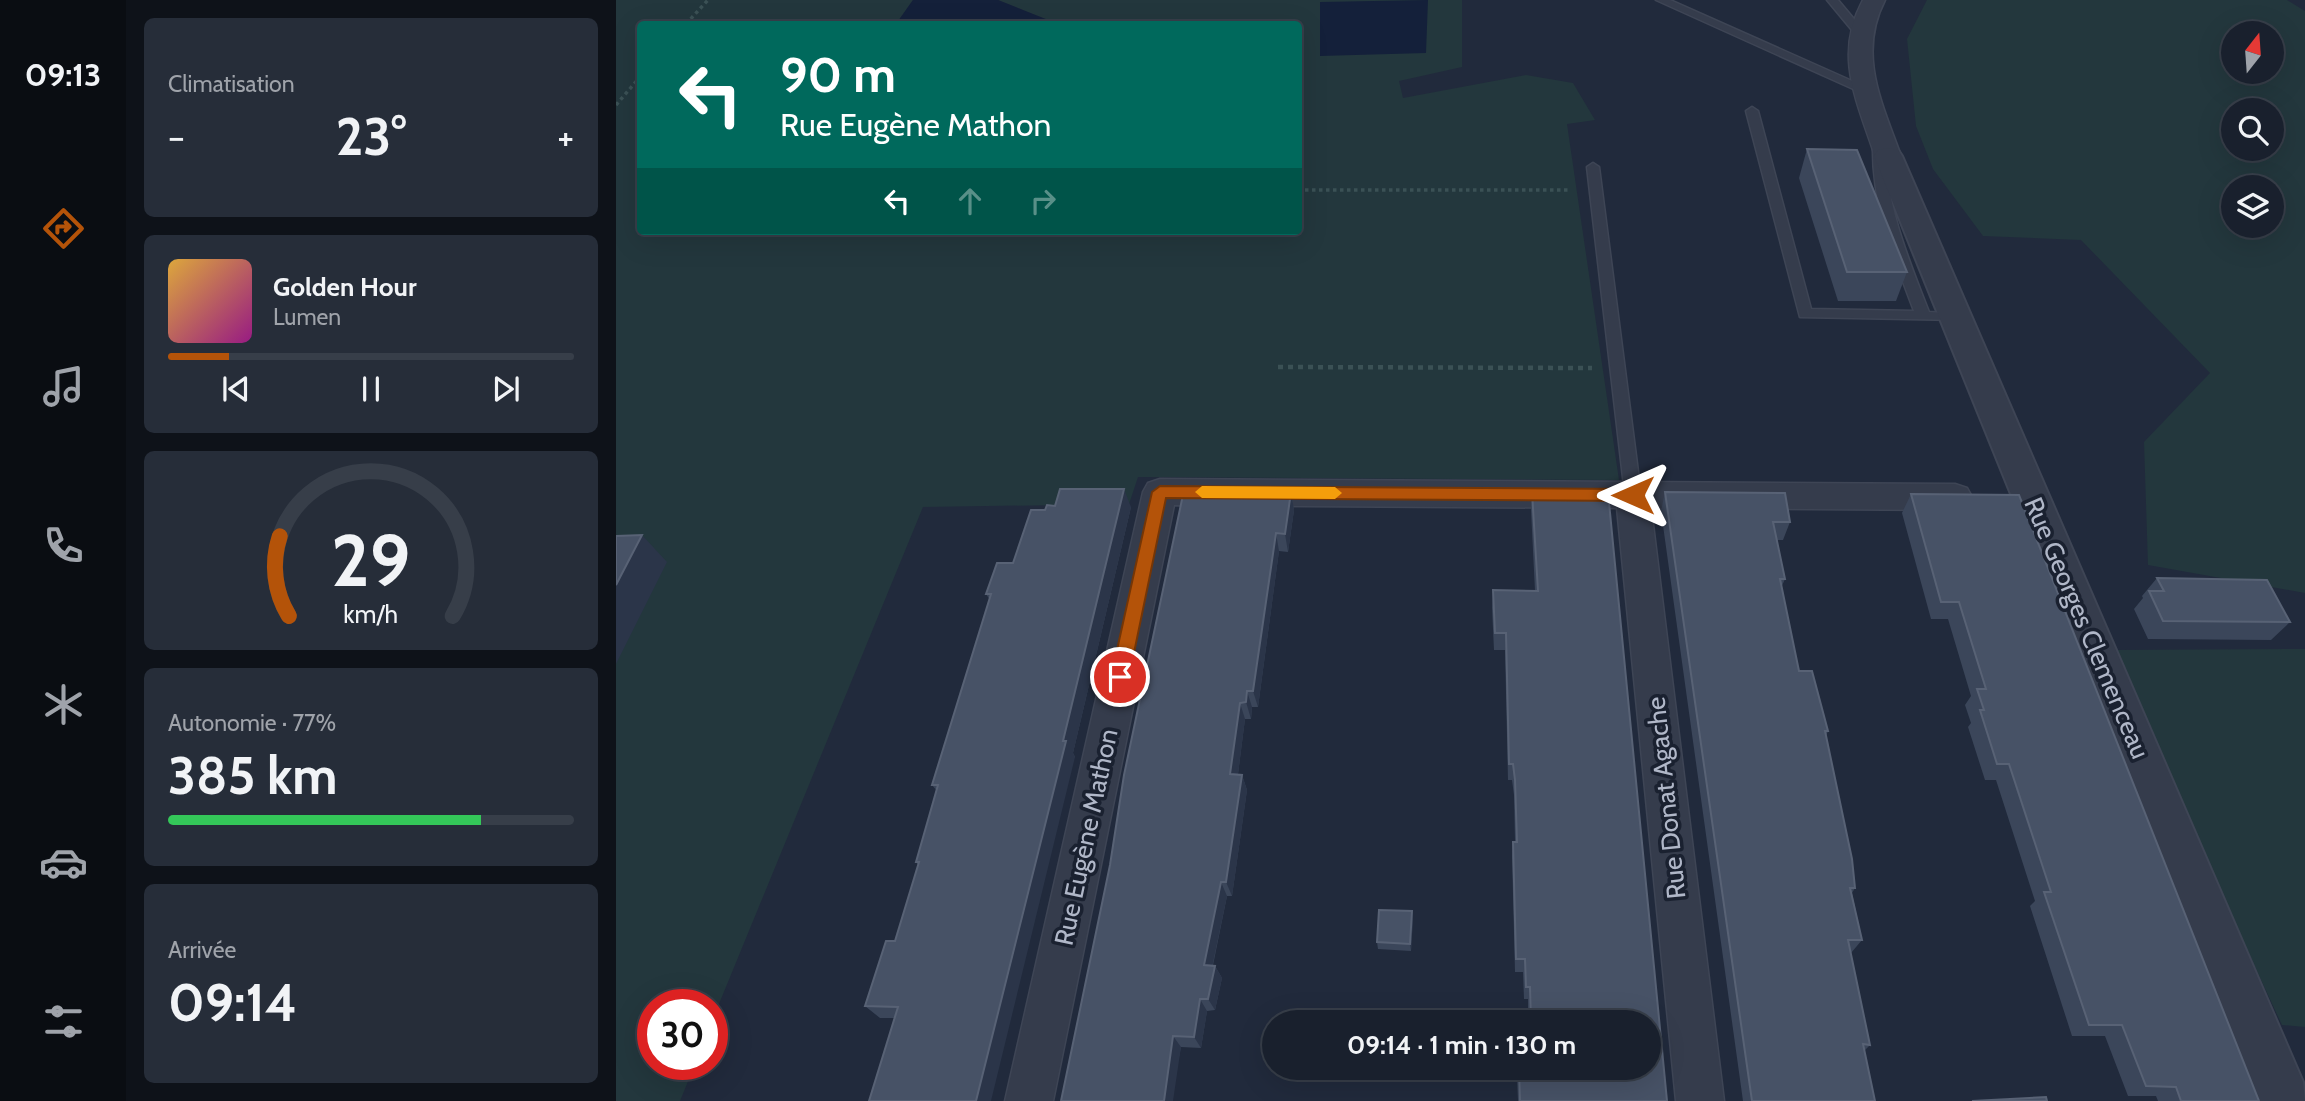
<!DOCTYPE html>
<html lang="fr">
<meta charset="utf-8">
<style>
:root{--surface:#19202d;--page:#262d39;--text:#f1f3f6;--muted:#9fa3aa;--line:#373e49;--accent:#b45309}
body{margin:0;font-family:Cabin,sans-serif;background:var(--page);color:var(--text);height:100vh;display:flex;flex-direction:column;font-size:26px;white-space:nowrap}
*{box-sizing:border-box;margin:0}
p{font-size:23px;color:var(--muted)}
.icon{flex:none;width:38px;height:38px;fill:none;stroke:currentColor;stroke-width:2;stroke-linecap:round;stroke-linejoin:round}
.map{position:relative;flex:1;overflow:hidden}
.sheet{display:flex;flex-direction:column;gap:18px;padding:18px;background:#0e1219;width:490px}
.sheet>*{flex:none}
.banner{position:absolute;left:21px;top:21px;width:665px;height:214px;border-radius:7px;box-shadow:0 7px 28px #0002,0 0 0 2px var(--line);background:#00695c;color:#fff;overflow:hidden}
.needle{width:46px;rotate:17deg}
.controls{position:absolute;left:1605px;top:21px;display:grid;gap:14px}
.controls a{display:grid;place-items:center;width:63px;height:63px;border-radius:50%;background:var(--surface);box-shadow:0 7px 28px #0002,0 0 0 2px var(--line);font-size:35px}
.speed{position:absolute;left:21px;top:989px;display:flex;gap:14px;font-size:35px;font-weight:700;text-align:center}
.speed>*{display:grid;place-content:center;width:91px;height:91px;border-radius:50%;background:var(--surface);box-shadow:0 7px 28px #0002,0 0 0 2px var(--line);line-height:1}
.speed .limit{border:10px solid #d22;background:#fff;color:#111}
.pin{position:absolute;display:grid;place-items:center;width:60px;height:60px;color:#fff;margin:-30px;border:4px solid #fff;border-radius:50%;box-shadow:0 2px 7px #0007}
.me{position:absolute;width:77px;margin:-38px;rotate:270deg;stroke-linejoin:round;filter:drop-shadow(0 0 5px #0008)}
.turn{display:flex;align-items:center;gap:24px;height:147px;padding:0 28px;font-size:32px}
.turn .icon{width:91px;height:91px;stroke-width:2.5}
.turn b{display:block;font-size:49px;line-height:60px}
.lanes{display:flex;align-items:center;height:66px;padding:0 28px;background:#0003;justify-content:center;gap:35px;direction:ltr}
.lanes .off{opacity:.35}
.big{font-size:52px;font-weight:700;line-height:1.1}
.sheet .card{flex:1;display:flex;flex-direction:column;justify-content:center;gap:10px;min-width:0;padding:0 24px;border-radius:10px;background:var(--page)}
.sheet .dial{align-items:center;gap:0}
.dial svg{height:182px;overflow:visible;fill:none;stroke:var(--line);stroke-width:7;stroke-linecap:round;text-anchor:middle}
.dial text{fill:var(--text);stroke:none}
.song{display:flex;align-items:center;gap:21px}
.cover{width:84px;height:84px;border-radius:10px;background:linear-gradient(135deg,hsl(40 70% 55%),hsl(310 70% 35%))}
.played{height:7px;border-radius:4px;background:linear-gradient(90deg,var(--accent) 15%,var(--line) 15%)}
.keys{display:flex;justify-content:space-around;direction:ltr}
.heat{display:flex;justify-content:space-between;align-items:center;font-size:38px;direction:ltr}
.charge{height:10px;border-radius:5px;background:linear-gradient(90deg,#34c759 77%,var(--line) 0)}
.trip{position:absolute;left:646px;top:1010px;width:399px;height:70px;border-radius:35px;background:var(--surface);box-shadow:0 7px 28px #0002,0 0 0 2px var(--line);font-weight:700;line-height:70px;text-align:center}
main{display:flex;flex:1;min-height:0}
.menu{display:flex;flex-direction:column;width:126px;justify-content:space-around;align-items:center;background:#0a0d12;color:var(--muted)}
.menu .icon{width:49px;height:49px}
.menu .active{color:var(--accent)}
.menu b{font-size:32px;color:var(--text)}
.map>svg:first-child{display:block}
</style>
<main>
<nav class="menu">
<b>09:13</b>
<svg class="icon active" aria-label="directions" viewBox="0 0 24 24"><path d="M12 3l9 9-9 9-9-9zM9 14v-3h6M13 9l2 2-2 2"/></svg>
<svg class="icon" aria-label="music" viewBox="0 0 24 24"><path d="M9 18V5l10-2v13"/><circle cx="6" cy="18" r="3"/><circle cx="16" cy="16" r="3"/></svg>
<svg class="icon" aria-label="phone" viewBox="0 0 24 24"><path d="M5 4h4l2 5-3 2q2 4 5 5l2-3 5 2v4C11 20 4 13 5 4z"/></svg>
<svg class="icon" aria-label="climate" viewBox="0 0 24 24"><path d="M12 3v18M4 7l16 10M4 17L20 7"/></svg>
<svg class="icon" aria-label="car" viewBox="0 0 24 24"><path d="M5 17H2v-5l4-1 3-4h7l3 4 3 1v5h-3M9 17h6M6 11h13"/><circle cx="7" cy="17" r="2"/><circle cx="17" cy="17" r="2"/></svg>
<svg class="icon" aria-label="filters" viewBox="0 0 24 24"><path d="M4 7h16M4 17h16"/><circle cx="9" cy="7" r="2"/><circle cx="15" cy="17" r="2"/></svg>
</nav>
<section class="sheet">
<div class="card"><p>Climatisation</p>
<div class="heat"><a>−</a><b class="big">23°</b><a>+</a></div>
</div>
<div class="card">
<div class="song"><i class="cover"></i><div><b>Golden Hour</b><p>Lumen</p></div></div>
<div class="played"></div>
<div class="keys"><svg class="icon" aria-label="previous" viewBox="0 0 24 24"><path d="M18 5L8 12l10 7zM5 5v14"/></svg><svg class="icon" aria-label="pause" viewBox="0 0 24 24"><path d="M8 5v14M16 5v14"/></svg><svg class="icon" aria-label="next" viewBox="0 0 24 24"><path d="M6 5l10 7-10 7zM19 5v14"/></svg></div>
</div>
<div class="card dial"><svg viewBox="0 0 100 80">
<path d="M14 69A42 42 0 1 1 86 69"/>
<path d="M14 69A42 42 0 0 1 10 34" stroke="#b45309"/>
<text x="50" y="56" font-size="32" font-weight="700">29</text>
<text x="50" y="72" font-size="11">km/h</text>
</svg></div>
<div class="card"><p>Autonomie · 77%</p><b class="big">385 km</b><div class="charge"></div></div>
<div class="card"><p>Arrivée</p><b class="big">09:14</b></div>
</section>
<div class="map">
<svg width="1689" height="1101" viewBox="0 0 1689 1101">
<rect width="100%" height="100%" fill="#212a3c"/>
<path fill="#23373d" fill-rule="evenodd" d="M0,0H297L280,24H24V231H682V24H442L382,0H846V67L783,81L787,98L910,75L957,83L979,120L951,124L1003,480L522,477L513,504L307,507L96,1021V1004H37V1064H79L64,1101H0Z
M1311,0H1671L1689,11V593L1532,565L1528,442L1594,373L1465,240L1367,236L1317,169L1300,126L1291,39ZM1617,33H1656V72H1617ZM1617,110H1656V149H1617ZM1617,187H1656V226H1617Z
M1689,649V1027L1666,1025L1491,650Z"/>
<path fill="#14203a" d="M297,0H382L442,24H280Z
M812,0L810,53L704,56V2Z"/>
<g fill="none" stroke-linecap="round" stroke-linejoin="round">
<g stroke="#3e4555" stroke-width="3">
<path id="service" d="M1040,0H1054L1254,89L1244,92Z
M1211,0H1222L1248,31V35H1240Z
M1136,107L1142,111L1195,309L1298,311C1277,255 1255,203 1257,142L1263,138L1269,142C1269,203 1291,256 1313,312L1345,314V320L1184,317L1130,111Z
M977,163L983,167L1025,495L1017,501L1009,495L971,167Z"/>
</g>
<g stroke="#3e4555" stroke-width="3">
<path id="minor" d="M1247,0H1269C1241,54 1266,103 1285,156L1281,161H1263L1259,156C1241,101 1217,55 1247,0Z
M544,479L1339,484L1351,488L1356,497L1351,506L1339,510L1035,508L1108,1101H1060L1001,508L558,505L437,1101H389L527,492L532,483Z"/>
</g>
<g stroke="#3e4555" stroke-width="4">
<path id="tertiary" d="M1272,148L1282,150L1286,156L1687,1082L1689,1101H1641L1258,156L1262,150Z"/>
</g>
<path stroke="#3b5155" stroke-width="3.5" stroke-dasharray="3.5 3.5" stroke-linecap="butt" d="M70,24L92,0
M0,105L24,77
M682,190H955"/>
<path stroke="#3b5155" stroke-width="4.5" stroke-dasharray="5 5" stroke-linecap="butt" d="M662,367L976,368"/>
<use href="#service" fill="#353c4c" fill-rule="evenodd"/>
<use href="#minor" fill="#353c4c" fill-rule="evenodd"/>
<use href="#tertiary" fill="#353c4c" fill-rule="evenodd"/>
</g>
<path fill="#3b465a" d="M1191,149L1291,272L1280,301H1222L1183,178Z
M675,492L678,510L672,552L663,551L642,707H636L635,719H629L622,774L626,775L631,790L616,896H611L597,965L599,966L606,978L599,1010L591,1011L585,1048L565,1047L563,1057L445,1101Z
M916,492L1051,1101H902L901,1076L902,1068H1032V1022H912V999H908L907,972H899L896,856L897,842H899L898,795L896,780H892L889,650H878L876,608L877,590L919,591L915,510Z
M1049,492L1174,522L1167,540H1161L1169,579L1165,588L1183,671L1212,731L1210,736L1239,888L1236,893L1246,940L1235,953L1254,1045L1248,1051L1259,1101H1127L1045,511Z
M1295,494L1643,1101H1542L1540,1096H1512L1489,1036H1456L1414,906L1419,901L1380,780H1369L1352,727L1355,723L1349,705L1355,696L1332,619H1315L1286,513Z
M515,507L457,753L459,757L279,1018H264L249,1006L279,941L302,865L300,862L321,791L316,785L374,600L370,594L397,563L429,510Z
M1541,578L1674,622L1655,640L1532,639L1518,609L1527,598L1526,596Z
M797,918L795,951L762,949L761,942Z"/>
<path fill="#2b3549" d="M508,489L515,507L457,753L459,757L375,1101H360Z
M675,492L678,510L672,552L669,534Z
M660,533L663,551L642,707L637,691Z
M26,535L51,562L0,664V585Z
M631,691L636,707L635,719L630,702Z
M624,703L629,719L620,790L614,774Z
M626,775L631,790L616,896L610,882Z
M605,882L611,896L594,977L588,965Z
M796,911L797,918L795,951L794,944Z
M599,966L606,978L599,1010L592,999Z
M584,999L591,1011L585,1048L578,1037Z
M557,1036L565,1047L557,1101H548Z"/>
<path fill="#475266" stroke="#586275" stroke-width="2" d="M1191,149L1241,150L1291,272H1231Z
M444,489H508L447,741H450L360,1101H253L282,1007L249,1006L270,941H279L303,862H300L322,785H316L375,594H370L381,563H397L415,510H429L431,505L439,506Z
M568,490L675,492L669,534L660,533L637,691H631L630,702L624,703L614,774L626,775L610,882H605L588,965L599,966L592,999H584L578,1037L557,1036L548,1101H445L494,865L508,775Z
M916,492H992L1051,1101H904L903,1068H1032V1022H915L914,987H910L909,959H900L897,842H901L899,780L897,764H893L890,633H879L877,590L922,591Z
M1049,492L1169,493L1174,522H1157L1169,579H1164L1183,671H1196L1212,731H1209L1236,859L1239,888H1234L1246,940H1232L1254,1045L1247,1044L1259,1101H1136Z
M1295,494L1403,495L1643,1101H1565L1560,1087L1530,1086L1506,1025H1473L1428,892H1435L1393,764H1381L1364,710H1368L1361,689H1370L1343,602H1325Z
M26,535L0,585V536Z
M1541,578L1651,580L1674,622L1547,621L1533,591H1548Z
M763,910L796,911L794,944L761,942Z
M1430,1097L1431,1101H1356Z"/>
<path fill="#b45309" stroke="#753606" stroke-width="2" d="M544,486L1017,489L1025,495L1017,501L550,498L513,677L504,685L495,677L536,492Z"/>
<path fill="#f59e0b" d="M586,486L719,487L726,493L719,499L586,498L579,492Z"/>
<g text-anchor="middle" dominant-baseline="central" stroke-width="7" stroke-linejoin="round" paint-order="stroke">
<g font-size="26" fill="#b0b7c8" stroke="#1a2130">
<text transform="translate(1471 628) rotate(67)">Rue Georges Clemenceau</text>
<text transform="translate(1050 798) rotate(-96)">Rue Donat Agache</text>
<text transform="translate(470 837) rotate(-78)">Rue Eugène Mathon</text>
</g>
</g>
</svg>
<div class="controls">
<a><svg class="needle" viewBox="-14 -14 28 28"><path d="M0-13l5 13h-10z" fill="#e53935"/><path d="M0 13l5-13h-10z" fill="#9fa3aa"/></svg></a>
<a><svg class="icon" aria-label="search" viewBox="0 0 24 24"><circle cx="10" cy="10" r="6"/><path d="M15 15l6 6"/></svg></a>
<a><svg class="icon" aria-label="layers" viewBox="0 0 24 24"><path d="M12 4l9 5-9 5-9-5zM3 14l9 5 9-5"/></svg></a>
</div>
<div class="speed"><div class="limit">30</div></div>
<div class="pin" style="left:504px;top:677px;background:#d93025"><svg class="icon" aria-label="arrive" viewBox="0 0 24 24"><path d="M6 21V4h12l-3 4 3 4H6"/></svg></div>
<svg class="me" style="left:1017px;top:495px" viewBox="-20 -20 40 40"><path d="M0-17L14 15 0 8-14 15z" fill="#b45309" stroke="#fff" stroke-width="4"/></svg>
<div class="trip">09:14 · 1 min · 130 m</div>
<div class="banner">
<div class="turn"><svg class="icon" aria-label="left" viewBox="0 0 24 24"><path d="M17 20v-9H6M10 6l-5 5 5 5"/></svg><div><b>90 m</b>Rue Eugène Mathon</div></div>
<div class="lanes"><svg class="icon" aria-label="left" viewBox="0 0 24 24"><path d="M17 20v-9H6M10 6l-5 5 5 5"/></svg><svg class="icon off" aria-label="ahead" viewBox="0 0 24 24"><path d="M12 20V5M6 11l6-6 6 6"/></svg><svg class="icon off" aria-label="right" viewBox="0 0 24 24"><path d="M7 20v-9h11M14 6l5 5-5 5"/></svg></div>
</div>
</div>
</main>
